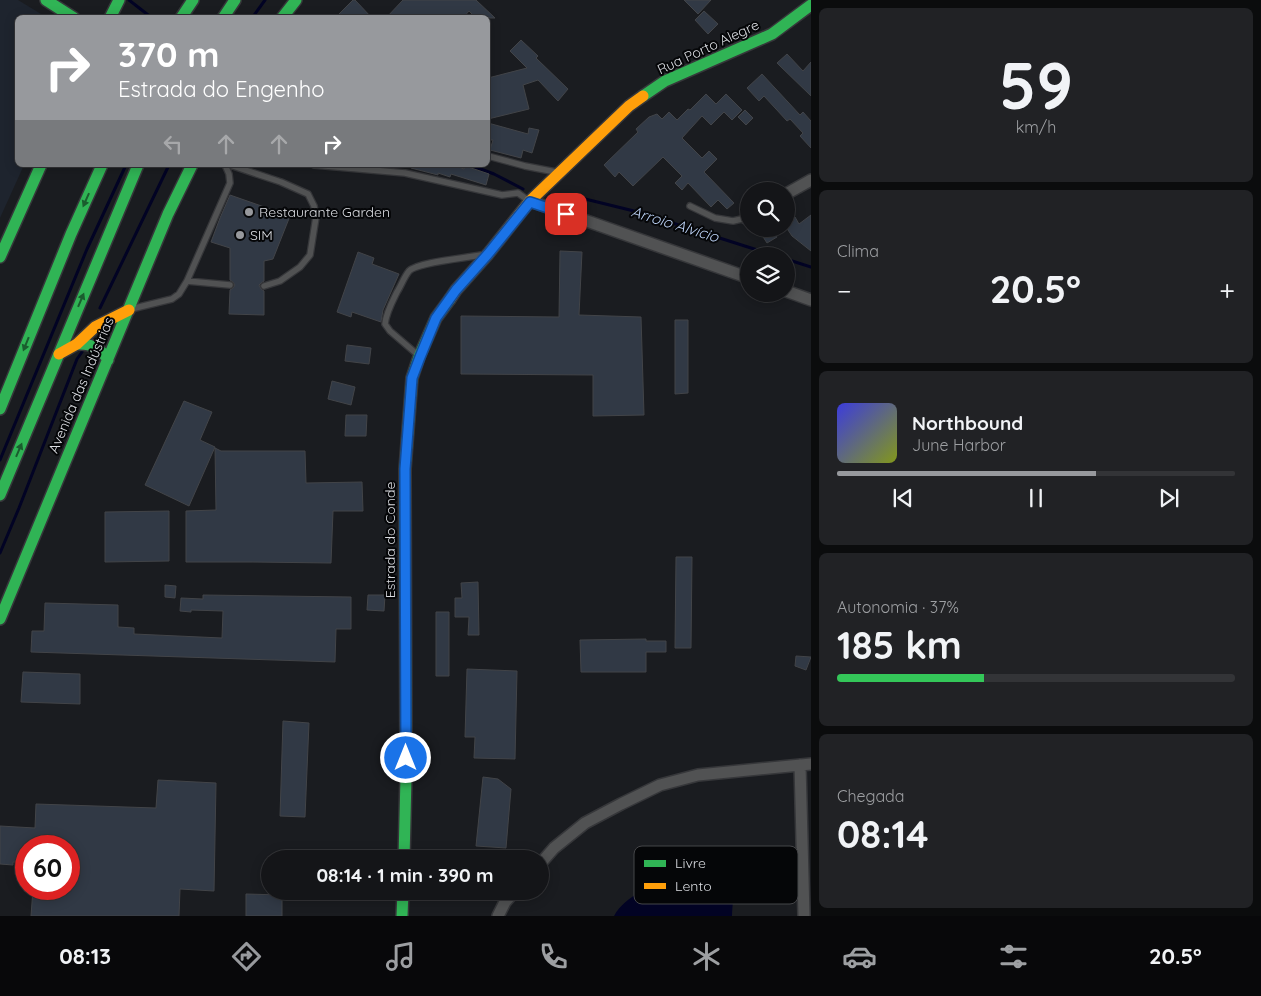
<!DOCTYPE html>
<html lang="pt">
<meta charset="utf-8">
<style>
:root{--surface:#141518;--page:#212225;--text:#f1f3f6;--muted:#9d9fa2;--line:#333437;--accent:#97999d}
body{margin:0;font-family:Quicksand,sans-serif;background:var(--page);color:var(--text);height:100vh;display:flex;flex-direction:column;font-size:19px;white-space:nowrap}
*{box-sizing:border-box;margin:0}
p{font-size:16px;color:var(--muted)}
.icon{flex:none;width:28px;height:28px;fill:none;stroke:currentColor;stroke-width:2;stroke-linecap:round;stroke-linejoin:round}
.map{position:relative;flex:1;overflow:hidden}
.sheet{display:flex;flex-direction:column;gap:8px;padding:8px;background:#0b0c0d;width:450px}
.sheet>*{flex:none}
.hud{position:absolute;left:15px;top:15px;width:475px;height:152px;border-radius:8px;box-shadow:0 2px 12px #0003,0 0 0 1px var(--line);background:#97999d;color:#fff;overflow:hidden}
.controls{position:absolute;left:740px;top:182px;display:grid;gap:10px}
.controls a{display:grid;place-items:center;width:55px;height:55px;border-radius:50%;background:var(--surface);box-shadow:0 2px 12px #0003,0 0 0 1px var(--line);font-size:25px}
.speed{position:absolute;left:15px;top:835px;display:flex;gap:10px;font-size:25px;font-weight:700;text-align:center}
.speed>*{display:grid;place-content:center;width:65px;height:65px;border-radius:50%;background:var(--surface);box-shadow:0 2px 12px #0003,0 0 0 1px var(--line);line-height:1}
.speed .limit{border:8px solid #d22;background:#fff;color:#111}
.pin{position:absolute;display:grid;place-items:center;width:42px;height:42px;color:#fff;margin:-21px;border-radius:10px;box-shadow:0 2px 8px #0006}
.me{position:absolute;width:55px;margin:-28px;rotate:0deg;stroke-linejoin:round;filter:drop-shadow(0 0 4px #0008)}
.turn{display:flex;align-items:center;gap:18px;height:105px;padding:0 20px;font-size:22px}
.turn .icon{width:65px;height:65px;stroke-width:2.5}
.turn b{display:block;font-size:35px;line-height:42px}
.lanes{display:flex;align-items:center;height:48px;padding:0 20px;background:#0003;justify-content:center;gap:25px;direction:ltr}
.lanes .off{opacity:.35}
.big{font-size:38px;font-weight:700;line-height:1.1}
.sheet .tile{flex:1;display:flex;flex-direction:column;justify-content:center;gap:8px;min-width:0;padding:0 18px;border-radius:8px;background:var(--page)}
.sheet .dial{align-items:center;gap:0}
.dial b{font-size:65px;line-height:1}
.song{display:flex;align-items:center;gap:15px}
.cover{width:60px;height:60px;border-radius:8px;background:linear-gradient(135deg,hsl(240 70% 55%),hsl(70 70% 35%))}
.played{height:5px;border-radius:2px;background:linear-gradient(90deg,var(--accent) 65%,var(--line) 65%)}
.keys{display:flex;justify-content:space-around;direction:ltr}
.heat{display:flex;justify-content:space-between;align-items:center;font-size:28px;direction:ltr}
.charge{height:8px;border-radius:4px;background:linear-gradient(90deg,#34c759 37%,var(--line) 0)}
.trip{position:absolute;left:261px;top:850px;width:288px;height:50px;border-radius:25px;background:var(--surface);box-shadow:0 2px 12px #0003,0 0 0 1px var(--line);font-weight:700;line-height:50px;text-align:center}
.dock{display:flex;height:80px;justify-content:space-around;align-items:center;background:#08080a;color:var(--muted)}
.dock .icon{width:35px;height:35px}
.dock .selected{color:var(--accent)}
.dock b{font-size:22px;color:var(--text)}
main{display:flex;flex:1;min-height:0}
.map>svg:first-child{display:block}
</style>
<main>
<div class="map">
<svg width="811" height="916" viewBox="0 0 811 916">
<rect width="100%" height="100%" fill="#1a1c20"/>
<path fill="#1e242e" d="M0,0H18L46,17L18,18V165H24L0,218Z"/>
<path fill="#020324" d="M717,855C738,870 733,894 732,916H614C620,905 629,899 639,892C663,875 688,858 717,855Z"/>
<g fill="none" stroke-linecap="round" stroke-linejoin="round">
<path stroke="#020324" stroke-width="3" d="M129,0L152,18
M252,18L265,0
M470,165L494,174L523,189
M573,196L638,212L776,256
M786,259L811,267
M100,308L169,165
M0,460L87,249L126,165
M0,553L19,508L77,359L82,352"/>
</g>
<path fill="#313945" stroke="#424448" d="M353,0H355L372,18H335Z
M403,0H476L495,18H476L469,11L463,18H386Z
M684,0H711L698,14Z
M704,11L718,24L708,34L695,20Z
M521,40L538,56L536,58L568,89L558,101L538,80L523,85L529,109L488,119V95H490L488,78L527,68L510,51Z
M787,54L803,71L811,62V96L777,63Z
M762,74L800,115L803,112L811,121V148L800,136L803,133L790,119L787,121L764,96L759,101L747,88Z
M706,94L716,104L726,94L742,110L732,120L724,112L711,125L702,116L682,138L702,158L709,151L717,159L704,172L734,203L727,209L718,200L711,207L688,183L682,190L675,183L682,176L663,157L633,186L619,172L615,177L604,165L638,132L636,129L649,117L657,114L662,119L669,112L677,120L688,109L690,110Z
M745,110L753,118L746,125L738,117Z
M488,123L528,134L529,128L539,130L532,153L523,150L521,158L490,150L493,140H488Z
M411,165H454L464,169L465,166L489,174L486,185L451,174L450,177L438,173V175L411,168Z
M230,195L290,216L273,259L264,261V281L261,283L259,285L261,289L264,291V315L229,314L230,290L233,288L235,285L233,282L230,280V248L211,242L220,218Z
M811,215V251L792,236L786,227V223L795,217L799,224Z
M758,229H772L777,237L767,243Z
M560,251L582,252L579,315L641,317L644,415L593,416V375L461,374V316L559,317Z
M358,252L374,258L372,264L399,274L383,310L381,322L352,312L351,317L337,312Z
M675,320H688V393L675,394Z
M347,345L371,348L369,364L345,361Z
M332,381L355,387L351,405L328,399Z
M184,401L212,412L200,440L215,447L189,506L145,485Z
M346,415H367L366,436H345Z
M215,448L221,451H305L306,483L362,482L363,511H333L331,563L252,562H186V511L216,510Z
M169,511V561L105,562V512Z
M676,557H692L691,648H675Z
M478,582L479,635H468L469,617H455V598H462L461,583Z
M165,585L176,586L175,598L165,597Z
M203,595L351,597V629H336L335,662L31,652L32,631H44L45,603L118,605V627L134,628V634L222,638L223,611L191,610V612L180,611L181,598L203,599Z
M368,595H385L384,611L367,610Z
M436,612H449V676H436Z
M646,639V641H666V652H646V672H581L580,640Z
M796,656L811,657L806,670L795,666Z
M467,669L517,671L515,759L474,758L475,737H465Z
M23,672L80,674V704L21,702Z
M283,721L309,723L305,817L280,816Z
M483,777L498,779L511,789L506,848L476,846Z
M158,780L216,783L214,891L180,889L179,916H31L33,889H69V846H26V863L13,862V865L0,864V826L35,828L36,804L156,808Z
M246,894L282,895V916H246Z"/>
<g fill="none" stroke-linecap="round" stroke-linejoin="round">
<g stroke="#36373a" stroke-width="8">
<path id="lane" d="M488,156L525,166L556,172
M230,165L281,182L308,194L314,206L316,217L310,255L300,267L280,281L264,286
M314,165L405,173L502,195L518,193L529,201
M690,206L715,218L733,221L746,218
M187,281L230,285
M131,309L172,299L179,294L187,281L230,183L229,174L225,165
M418,355L390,331L385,324C386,313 392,302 397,292C401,286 404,277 409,271C417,262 467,258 481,255"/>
</g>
<g stroke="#36373a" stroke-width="14">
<path id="street" d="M786,194L811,180
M530,201L749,278
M746,218L749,216
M786,291L811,300
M800,765L804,916
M540,864L554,848L585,823L621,804L660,785L698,775L811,764
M498,916L505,902L515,891"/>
</g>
<g stroke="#36373a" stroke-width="14">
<path id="fast" d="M46,0L74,18
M110,18L119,0
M181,18L193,0
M223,18L235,0
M282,18L296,0
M643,96L665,81L772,34L811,5
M0,257L41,165
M77,344C91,343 101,348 108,360
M0,409L71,234L102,165
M0,495L138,165
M0,619L168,214L192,165
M404,859L406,777L405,469L412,378L419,357L436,318L450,299
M402,916L403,891"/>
</g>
<g stroke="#36373a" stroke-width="14">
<path id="slow" d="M450,299L456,290L488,254L530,201L629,106L643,96
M59,354L77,344L95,327L129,310"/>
</g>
<use href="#lane" stroke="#515253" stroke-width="5.5"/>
<use href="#street" stroke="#515253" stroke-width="11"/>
<use href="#fast" stroke="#30b455" stroke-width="11"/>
<use href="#slow" stroke="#ff9f0a" stroke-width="11"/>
</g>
<defs><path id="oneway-solid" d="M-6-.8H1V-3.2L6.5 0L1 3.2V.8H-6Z" transform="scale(1.25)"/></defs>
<g fill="#1a5d2e">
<use href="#oneway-solid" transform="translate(86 200) rotate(114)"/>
<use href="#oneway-solid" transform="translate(81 300) rotate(-67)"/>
<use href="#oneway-solid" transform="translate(26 344) rotate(112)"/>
<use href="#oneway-solid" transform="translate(19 450) rotate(-67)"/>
</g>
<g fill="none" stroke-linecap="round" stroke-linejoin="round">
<g stroke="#114b97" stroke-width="12">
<path id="route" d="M406,758L405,469L412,378L420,357L436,318L456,290L488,254L530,202L566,214"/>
</g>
<use href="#route" stroke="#1a73e8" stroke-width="9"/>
</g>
<g fill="#97999d" stroke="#050608" stroke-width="2">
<circle cx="249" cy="212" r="5"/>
<circle cx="240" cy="235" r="5"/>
</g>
<g text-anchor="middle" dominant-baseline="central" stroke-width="4" stroke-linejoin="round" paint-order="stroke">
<g font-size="14" fill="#dadce1" stroke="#050608">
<text transform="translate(708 47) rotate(-25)">Rua Porto Alegre</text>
<text transform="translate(81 385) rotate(-67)">Avenida das Indústrias</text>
<text transform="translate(390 540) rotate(-90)">Estrada do Conde</text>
</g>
<g font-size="14" fill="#dadce1" stroke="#050608" text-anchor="start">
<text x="259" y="212">Restaurante Garden</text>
<text x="250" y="235">SIM</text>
</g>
<g font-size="15" font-style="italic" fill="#bcd2f6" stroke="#050608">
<text transform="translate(675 224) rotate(17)">Arroio Alvício</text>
</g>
</g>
<rect x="634" y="846" width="164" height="58" rx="8" fill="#050608" stroke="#454649" stroke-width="1"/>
<rect x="644" y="860" width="22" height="7" fill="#30b455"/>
<rect x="644" y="883" width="22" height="6" fill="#ff9f0a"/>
<g font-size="14" fill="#dadce1">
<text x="675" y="868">Livre</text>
<text x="675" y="891">Lento</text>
</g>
</svg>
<div class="controls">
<a><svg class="icon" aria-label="search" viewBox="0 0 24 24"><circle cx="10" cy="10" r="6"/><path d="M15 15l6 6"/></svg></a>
<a><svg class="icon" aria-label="layers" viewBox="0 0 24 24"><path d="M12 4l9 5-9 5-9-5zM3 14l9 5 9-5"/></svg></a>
</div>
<div class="speed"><div class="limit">60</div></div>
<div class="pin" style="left:566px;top:214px;background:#d93025"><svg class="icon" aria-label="arrive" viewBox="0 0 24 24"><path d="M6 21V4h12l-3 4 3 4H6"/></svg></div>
<svg class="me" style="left:406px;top:758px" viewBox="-20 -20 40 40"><circle r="17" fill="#1a73e8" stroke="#fff" stroke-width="3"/><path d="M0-11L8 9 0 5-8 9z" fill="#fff"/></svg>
<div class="trip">08:14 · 1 min · 390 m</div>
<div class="hud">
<div class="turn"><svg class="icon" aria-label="right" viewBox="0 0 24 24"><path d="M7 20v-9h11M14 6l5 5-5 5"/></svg><div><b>370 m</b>Estrada do Engenho</div></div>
<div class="lanes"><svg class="icon off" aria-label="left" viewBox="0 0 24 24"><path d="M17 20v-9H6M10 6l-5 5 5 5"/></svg><svg class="icon off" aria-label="ahead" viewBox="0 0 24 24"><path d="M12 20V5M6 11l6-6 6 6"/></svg><svg class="icon off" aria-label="ahead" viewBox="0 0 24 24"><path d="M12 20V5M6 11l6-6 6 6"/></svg><svg class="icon" aria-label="right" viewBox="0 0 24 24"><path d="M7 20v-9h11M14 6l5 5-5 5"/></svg></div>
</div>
</div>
<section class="sheet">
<div class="tile dial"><b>59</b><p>km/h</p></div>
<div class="tile"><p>Clima</p>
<div class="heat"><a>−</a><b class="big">20.5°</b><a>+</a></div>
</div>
<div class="tile">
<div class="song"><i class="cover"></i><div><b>Northbound</b><p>June Harbor</p></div></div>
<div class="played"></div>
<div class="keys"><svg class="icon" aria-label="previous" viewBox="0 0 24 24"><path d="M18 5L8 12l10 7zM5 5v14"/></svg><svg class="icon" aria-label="pause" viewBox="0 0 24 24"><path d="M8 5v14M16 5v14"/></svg><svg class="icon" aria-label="next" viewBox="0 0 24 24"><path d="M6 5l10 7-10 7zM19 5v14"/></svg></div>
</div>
<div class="tile"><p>Autonomia · 37%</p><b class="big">185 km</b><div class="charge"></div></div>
<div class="tile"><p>Chegada</p><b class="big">08:14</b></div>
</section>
</main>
<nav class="dock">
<b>08:13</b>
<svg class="icon selected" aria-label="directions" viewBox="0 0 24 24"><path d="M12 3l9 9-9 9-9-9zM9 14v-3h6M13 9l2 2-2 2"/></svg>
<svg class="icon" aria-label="music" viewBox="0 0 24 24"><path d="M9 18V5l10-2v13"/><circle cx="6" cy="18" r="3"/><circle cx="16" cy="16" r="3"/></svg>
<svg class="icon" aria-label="phone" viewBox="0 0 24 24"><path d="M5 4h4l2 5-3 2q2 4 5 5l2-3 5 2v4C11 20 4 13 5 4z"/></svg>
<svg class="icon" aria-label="climate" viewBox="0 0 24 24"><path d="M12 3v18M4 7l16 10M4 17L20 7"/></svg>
<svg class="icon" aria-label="car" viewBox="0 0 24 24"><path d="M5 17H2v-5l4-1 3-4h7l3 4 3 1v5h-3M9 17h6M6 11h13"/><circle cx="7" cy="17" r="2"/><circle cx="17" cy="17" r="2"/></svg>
<svg class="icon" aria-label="filters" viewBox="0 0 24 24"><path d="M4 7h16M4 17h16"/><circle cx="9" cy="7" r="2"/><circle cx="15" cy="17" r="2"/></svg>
<b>20.5°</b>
</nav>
